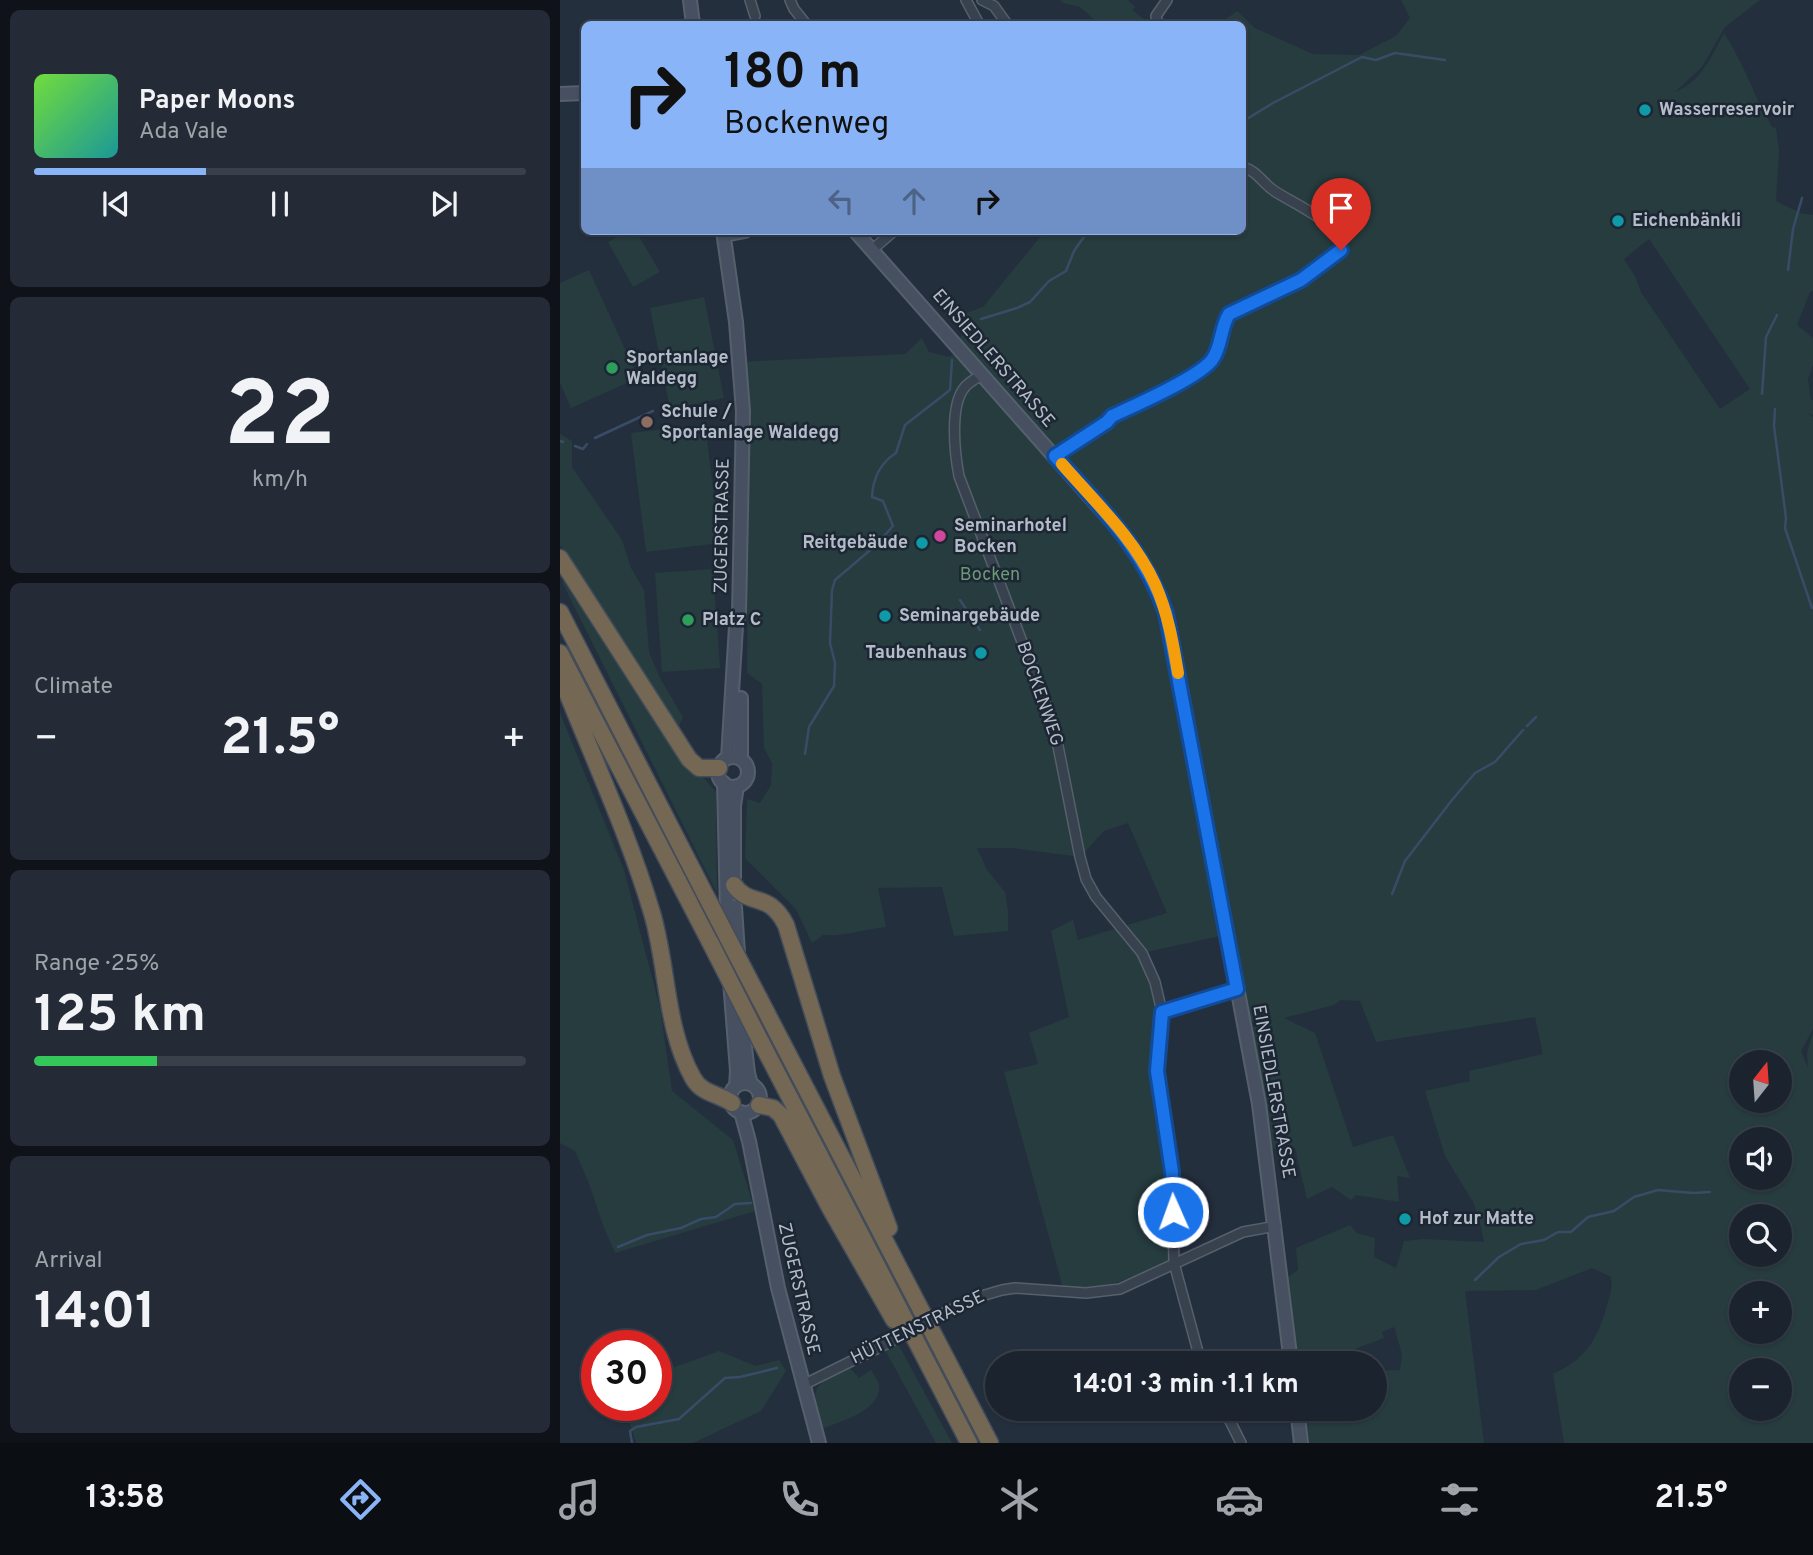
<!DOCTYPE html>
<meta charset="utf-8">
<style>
:root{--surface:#1b232e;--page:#242b36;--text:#f1f3f6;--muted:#a0a4aa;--line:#39404a;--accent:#8ab4f8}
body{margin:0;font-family:Overpass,sans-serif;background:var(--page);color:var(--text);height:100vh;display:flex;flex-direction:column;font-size:26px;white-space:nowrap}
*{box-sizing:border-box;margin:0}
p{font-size:23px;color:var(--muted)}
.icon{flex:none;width:38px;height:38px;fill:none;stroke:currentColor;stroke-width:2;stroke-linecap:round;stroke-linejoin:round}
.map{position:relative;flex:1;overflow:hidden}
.drawer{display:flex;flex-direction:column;gap:10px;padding:10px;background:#0f1319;width:560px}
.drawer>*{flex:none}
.top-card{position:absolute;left:21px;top:21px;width:665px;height:214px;border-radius:10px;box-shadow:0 2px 5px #0004,0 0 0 2px var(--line);background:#8ab4f8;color:#111;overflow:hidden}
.needle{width:46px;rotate:17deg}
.tools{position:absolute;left:1169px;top:1050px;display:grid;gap:14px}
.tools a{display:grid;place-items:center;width:63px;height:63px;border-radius:50%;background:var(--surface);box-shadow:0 2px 5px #0004,0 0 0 2px var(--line);font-size:35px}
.speed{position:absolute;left:21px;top:1330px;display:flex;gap:14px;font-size:35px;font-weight:700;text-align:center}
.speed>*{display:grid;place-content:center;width:91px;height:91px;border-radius:50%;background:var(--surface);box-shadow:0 2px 5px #0004,0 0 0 2px var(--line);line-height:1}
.speed .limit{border:10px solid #d22;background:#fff;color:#111}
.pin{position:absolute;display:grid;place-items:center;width:60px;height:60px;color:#fff;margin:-72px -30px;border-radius:50% 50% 50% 0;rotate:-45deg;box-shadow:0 0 7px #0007}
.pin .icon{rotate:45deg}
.me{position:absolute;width:77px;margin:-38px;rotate:358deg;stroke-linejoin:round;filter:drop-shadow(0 0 5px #0008)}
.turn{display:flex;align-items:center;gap:24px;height:147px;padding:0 28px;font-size:32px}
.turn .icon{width:91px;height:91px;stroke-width:2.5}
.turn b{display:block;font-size:49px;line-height:60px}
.lanes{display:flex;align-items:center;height:66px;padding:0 28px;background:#0003;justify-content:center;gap:35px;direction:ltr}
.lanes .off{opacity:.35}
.big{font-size:52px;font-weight:700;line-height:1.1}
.drawer .card{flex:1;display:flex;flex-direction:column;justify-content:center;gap:10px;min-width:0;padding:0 24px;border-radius:10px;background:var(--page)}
.drawer .dial{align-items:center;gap:0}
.dial b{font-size:91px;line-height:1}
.song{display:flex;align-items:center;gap:21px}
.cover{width:84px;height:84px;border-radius:10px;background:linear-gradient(135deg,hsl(100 70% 55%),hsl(180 70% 35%))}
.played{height:7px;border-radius:4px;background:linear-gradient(90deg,var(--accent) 35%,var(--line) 35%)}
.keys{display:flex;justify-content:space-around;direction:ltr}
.heat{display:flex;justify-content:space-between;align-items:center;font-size:38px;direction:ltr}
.charge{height:10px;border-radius:5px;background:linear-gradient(90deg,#34c759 25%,var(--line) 0)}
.trip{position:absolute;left:425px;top:1351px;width:402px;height:70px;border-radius:35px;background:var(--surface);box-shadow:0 2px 5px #0004,0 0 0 2px var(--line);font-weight:700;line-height:70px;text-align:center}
.menu{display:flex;height:112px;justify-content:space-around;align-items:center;background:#0b0e12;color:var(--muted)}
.menu .icon{width:49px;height:49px}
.menu .selected{color:var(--accent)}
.menu b{font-size:32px;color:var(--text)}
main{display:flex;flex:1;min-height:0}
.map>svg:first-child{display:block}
</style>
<main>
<section class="drawer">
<div class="card">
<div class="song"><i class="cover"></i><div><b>Paper Moons</b><p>Ada Vale</p></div></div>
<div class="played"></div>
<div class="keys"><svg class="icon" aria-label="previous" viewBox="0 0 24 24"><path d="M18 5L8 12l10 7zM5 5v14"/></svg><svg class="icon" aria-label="pause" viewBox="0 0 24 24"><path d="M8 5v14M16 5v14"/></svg><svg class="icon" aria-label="next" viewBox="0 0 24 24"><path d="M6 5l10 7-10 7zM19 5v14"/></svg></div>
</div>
<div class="card dial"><b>22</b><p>km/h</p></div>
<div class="card"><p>Climate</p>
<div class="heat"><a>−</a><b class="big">21.5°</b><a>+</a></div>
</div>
<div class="card"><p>Range · 25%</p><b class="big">125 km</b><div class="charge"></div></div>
<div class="card"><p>Arrival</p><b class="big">14:01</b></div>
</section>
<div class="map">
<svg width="1253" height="1443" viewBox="0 0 1253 1443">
<rect width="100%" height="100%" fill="#242f3e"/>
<path fill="#263c3f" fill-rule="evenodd" d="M500,0H568L575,7L572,10L590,24H539L520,7L503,3Z
M841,0H1200L1165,27L1142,67L1115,92C1140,83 1152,56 1164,33C1184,63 1194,97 1212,127L1216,128L1219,151L1216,201L1240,213L1253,215V291L1250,292L1237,325L1253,338V365L1248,379L1251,400H1253V415L1247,413L1253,417V1029L1241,1051L1248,1068L1247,1053L1253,1032V1443H1004L993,1374C1024,1360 1037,1341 1046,1309C1049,1298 1053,1288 1051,1277L1032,1268L976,1290L905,1291L924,1443H745L740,1409H816V1371L840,1370L842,1354L834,1327L822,1332L824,1338L758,1363H737L724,1280L738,1270L736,1248L790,1225L797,1233L815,1238L814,1257L836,1268L844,1241L863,1239L924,1242L919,1218L913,1202L885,1156L865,1091L910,1081L909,1071L983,1054L975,1017L816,1042L800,1001L781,1000L774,1005L724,1018L755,1033L793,1147L833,1135L850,1178L837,1176L839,1202L796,1195L791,1200L772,1187L747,1199L735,1148L715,1149L708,1145L690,1032L692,1027L715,1020L688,1022L592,571L396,343L403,334L390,319L423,307L485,231H682V24H659L677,11L695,28L753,54L799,55L836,36L850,18ZM1089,239L1190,389L1160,409L1081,292L1075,276L1064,259ZM1181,1062H1220V1101H1181ZM1181,1139H1220V1178H1181ZM1181,1216H1220V1255H1181ZM1181,1293H1220V1332H1181ZM1181,1370H1220V1409H1181Z
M68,231H76L100,272L73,287L48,242Z
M29,270L78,378L11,408L0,383V283Z
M144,297L164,398L110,409L90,308Z
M362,338L369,352L389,357L398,352L587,573L609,639L660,936L582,953L580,956L592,982L599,1014L596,1047L609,1169L610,1258C603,1265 594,1268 585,1272C553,1286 537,1288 503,1288L444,1072L478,1064L469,1033L509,1017L491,931L513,920L518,940L607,913L568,823L544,831L520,857L453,848H417L427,870L445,892L448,911V931L394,936L382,887L318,888L326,927C306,929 282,937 263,935L252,943L236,909L185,858L187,799L200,803L211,785L212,763L204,748L202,684L187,673C189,569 183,465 176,362L345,354Z
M145,424L160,543L86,552L71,433Z
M0,434L12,441V467L62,540L71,568L84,590L89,652L100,678L123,717L117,730L0,545Z
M153,569L160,668L102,672L95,573Z
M3,581L122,764L141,775L156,792L157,893L2,582Z
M0,713L64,870L100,1008L112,1091L173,1140L195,1211L55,1253L43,1225L30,1186L15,1151L0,1143Z
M338,1344L392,1443H376L325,1350Z
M159,1351L196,1366L219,1360L226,1371L201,1411L133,1443H76L64,1405H96V1358L115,1367Z
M290,1368L299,1378L311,1370C313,1374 318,1380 319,1385C322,1411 279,1422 261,1429L254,1408L256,1407C251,1380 269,1380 290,1368Z"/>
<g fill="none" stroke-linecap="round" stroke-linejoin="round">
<path stroke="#394c67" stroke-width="2.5" d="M682,122L713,103L802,57L816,60L835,53L885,60
M1228,270L1233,229L1242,198
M421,319L457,308L470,302L489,281L506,271L514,251L528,231
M1202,394L1206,337L1217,315
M1215,409L1214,426L1226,518L1225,528L1252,608
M35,438L93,411
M0,441L3,442
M15,446L23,449L27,444
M400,600L420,630
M967,726L976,717
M245,754L249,727L274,686L275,663L270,643L272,590L275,580L315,546L333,526L323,501L312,497C313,478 320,463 336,453L345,425L390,390L392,360
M832,894L845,861L892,800L915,773L935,762L963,730
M58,1247L87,1235L121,1228L141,1219L156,1217L175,1204L191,1203
M915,1280L939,1257L961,1244L984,1240L998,1232H1011L1028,1217L1054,1211L1074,1197L1098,1190L1133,1193L1150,1192
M72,1443L70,1431L76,1427L119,1419L165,1378L180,1377L217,1368"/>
<g stroke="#565f6c" stroke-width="12">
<path id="street" d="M190,0L195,16
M230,0L234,9L246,24
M406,0L419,24
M422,0L434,6L447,24
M598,24L596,16L607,0
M313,249L334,231
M423,374C417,378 409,382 405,387C389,405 395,455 399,476L494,726L520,857L526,879L536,897L582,953L595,982L602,1012
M495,456L547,422L552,416C574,406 638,378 652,360C662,347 660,328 669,314L741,280L781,250C783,223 731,203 713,190C702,182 696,170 682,167
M386,1312L418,1297L442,1290L455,1288L526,1293L560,1289L683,1232L716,1226
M641,1363L614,1263L612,1172L597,1071L602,1012L677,989
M243,1385L326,1344
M664,1409L681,1443"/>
</g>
<g stroke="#565f6c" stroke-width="16">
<path id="secondary" d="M130,0L133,24
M0,94L24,93
M163,231L176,322L183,411L179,614L176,626L168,758
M295,231L567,539C588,567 602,596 610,630L699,1104L731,1363
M164,235L185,231
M181,698V759
M158 772a15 15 0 1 1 30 0a15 15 0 1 1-30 0Z
M164,783L168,955L177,1071L176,1086
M174,878V806L177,786
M175,907L183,1030L188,1073L191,1084
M170 1098a15 15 0 1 1 30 0a15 15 0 1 1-30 0Z
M181,1112L189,1141L218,1288L259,1443
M737,1409L741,1443"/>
</g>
<g stroke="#434c59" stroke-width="19">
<path id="highway" d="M0,558L129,759L139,768H159
M0,612L146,896
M0,653L150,942
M0,675C31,754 68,832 92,913C108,967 105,1028 133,1078C142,1094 157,1093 172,1103
M174,885C190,908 208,890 226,925L272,1076L329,1228
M199,998L430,1443
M201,1042L409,1443
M199,1105L213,1108L221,1115L270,1208L334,1320"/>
</g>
<use href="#street" stroke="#38414e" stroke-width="9"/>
<use href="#secondary" stroke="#465061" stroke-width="12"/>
<use href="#highway" stroke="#746855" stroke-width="16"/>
<g stroke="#565f6c" stroke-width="12" stroke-linecap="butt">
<path id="street-bridge" d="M326,1344L386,1312"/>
</g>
<g stroke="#434c59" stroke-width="19" stroke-linecap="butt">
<path id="highway-bridge" d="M146,896L199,998
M150,942L201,1042"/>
</g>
<use href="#street-bridge" stroke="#38414e" stroke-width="9"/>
<use href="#highway-bridge" stroke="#746855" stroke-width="16"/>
</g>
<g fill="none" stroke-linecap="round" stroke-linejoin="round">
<g stroke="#114b97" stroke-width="18">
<path id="route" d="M613,1212L612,1172L597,1071L602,1012L677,989L606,613C583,548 540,507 495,456L547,422L552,416C574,406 638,378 652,360C662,347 660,328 669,314L741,280L781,250"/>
</g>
<use href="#route" stroke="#1a73e8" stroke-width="12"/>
<path stroke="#f59e0b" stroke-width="12" d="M502,464C535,502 574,538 595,584C608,613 613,643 618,673"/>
</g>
<g fill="#0f9aa8" stroke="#1d2633" stroke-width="2.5">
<circle cx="1085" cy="110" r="7"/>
<circle cx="1058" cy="221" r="7"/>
<circle cx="362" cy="543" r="7"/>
<circle cx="325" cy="616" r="7"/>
<circle cx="421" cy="653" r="7"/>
<circle cx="845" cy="1219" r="7"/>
</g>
<g fill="#2e9e5b" stroke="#1d2633" stroke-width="2.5">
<circle cx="52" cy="368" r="7"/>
<circle cx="128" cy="620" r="7"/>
</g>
<circle fill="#8d6e63" stroke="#1d2633" stroke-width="2.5" cx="87" cy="422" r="7"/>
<circle fill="#d1479c" stroke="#1d2633" stroke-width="2.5" cx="380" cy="536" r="7"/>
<g text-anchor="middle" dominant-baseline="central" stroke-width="5" stroke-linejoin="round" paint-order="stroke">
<g font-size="18" font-weight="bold" fill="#b4bcc9" stroke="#1d2633" text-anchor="start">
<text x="1099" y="110">Wasserreservoir</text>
<text x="1072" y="221">Eichenbänkli</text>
<text x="66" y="358">Sportanlage<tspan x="66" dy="21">Waldegg</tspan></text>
<text x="101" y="412">Schule /<tspan x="101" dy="21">Sportanlage Waldegg</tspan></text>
<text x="394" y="526">Seminarhotel<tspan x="394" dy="21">Bocken</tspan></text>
<text x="348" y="543" text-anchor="end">Reitgebäude</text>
<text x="339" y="616">Seminargebäude</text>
<text x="142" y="620">Platz C</text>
<text x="407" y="653" text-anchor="end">Taubenhaus</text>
<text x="859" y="1219">Hof zur Matte</text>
</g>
<g font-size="18" fill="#b4bcc9" stroke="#1d2633">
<text transform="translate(433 359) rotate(49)">EINSIEDLERSTRASSE</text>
<text transform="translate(163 526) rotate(-89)">ZUGERSTRASSE</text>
<text transform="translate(479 694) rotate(71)">BOCKENWEG</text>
<text transform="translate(713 1092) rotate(80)">EINSIEDLERSTRASSE</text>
<text transform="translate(238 1289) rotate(77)">ZUGERSTRASSE</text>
<text transform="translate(358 1328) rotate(-26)">HÜTTENSTRASSE</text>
</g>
<g font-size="18" fill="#6b9a76" stroke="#1d2633">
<text x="430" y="575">Bocken</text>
</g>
</g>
</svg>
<div class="tools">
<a><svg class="needle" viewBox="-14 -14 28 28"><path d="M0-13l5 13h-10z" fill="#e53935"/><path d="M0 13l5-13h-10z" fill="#a0a4aa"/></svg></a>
<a><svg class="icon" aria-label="sound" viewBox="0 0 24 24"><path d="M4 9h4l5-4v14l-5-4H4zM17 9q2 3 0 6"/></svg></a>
<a><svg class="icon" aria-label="search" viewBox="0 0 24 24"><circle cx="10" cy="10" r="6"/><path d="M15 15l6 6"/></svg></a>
<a>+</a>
<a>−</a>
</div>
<div class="speed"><div class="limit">30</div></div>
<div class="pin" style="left:781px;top:250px;background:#d93025"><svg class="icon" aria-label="arrive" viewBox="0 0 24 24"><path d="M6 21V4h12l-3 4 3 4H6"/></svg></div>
<svg class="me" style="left:613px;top:1212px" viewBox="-20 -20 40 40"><circle r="17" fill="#1a73e8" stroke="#fff" stroke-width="3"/><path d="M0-11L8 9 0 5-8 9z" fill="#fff"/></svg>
<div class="trip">14:01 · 3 min · 1.1 km</div>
<div class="top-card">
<div class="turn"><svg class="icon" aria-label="right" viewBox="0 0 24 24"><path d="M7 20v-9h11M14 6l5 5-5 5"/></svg><div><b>180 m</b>Bockenweg</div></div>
<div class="lanes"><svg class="icon off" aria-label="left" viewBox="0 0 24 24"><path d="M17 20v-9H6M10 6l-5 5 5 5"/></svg><svg class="icon off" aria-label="ahead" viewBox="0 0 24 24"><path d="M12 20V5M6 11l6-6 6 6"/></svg><svg class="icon" aria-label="right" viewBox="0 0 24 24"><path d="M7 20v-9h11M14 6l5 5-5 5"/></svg></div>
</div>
</div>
</main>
<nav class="menu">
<b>13:58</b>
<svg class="icon selected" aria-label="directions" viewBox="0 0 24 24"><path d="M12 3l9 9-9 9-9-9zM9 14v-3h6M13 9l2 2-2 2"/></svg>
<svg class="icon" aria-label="music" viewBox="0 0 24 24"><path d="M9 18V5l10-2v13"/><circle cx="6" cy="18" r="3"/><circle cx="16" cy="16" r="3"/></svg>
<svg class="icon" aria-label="phone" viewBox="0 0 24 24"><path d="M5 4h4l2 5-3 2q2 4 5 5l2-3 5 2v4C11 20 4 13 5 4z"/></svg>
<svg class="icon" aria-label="climate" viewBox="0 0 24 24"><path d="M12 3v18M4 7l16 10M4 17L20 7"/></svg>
<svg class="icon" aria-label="car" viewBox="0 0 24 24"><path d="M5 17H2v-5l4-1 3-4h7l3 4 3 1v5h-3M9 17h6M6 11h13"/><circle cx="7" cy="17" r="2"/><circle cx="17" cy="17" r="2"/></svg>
<svg class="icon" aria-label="filters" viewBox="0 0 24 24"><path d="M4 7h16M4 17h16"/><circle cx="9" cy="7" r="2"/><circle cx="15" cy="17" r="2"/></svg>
<b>21.5°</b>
</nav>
